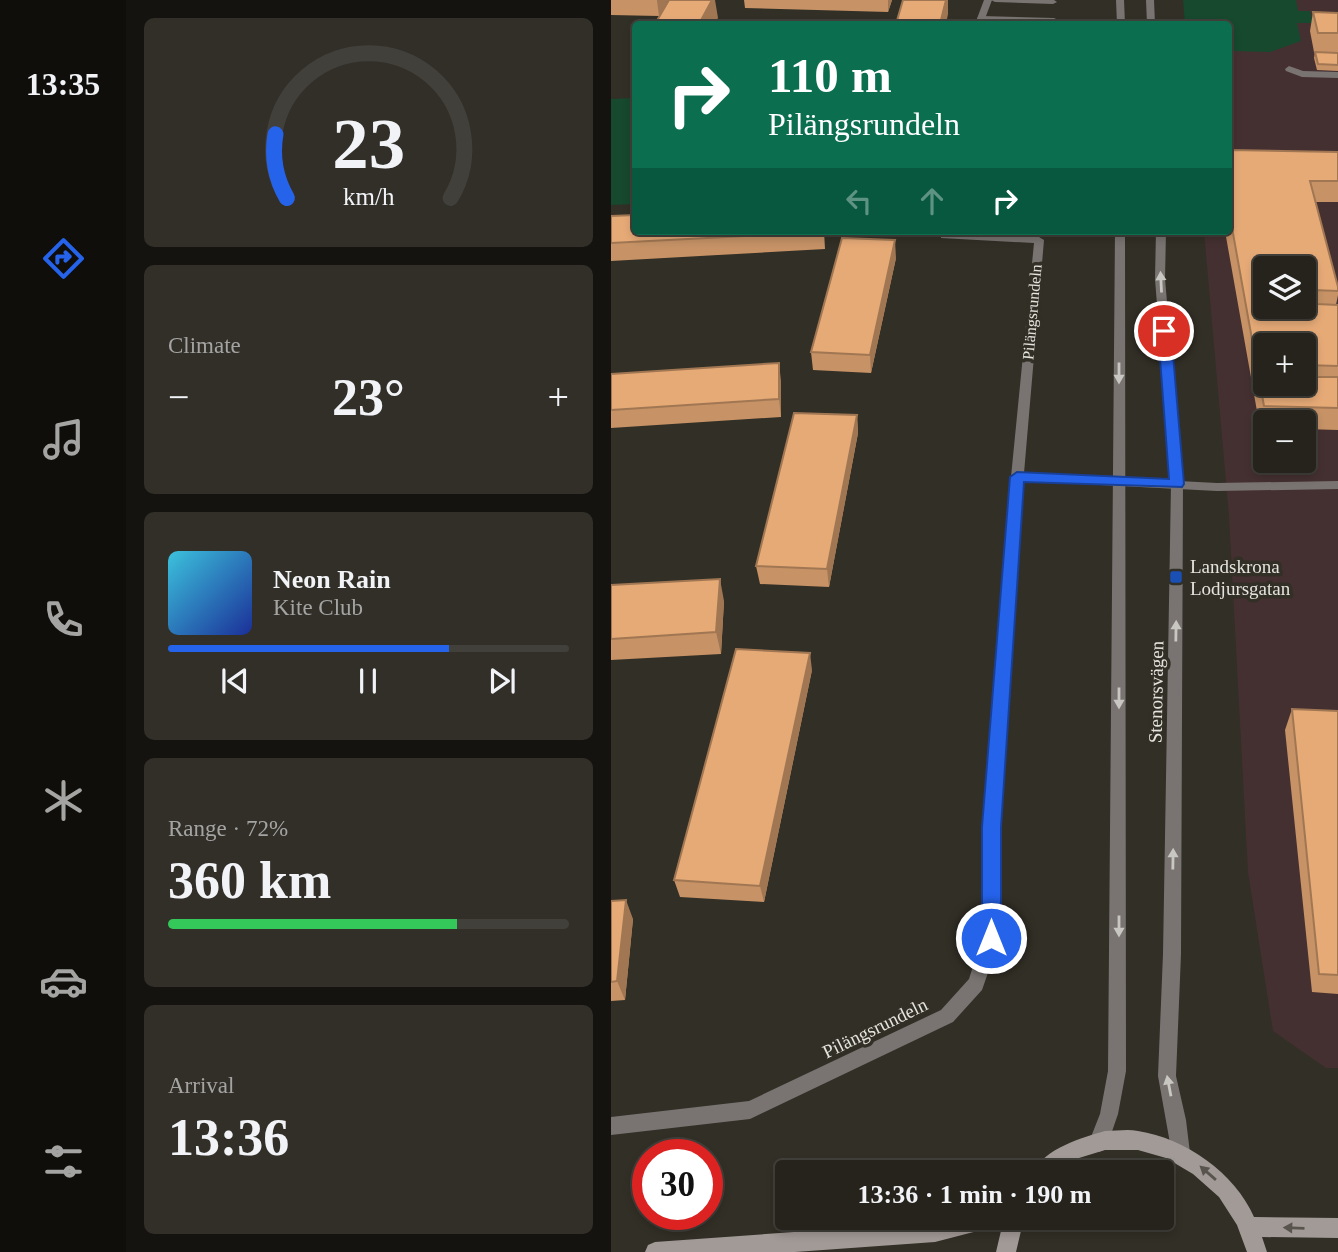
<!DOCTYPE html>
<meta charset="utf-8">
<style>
:root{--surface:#26231c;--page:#322f29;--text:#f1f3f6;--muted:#a4a4a3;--line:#42403b;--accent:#2563eb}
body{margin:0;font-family:"Times New Roman",serif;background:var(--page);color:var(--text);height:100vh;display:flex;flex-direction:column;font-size:26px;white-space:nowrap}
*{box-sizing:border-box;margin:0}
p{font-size:23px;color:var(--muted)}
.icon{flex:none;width:38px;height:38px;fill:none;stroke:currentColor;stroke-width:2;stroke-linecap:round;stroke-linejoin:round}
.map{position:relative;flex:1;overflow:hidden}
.sheet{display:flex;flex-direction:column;gap:18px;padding:18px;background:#15130f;width:485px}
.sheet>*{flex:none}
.guide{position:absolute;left:21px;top:21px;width:600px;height:214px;border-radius:7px;box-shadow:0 4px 10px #0003,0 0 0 2px var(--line);background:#0b6e4f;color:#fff;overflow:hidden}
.tools{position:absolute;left:642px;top:256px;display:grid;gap:14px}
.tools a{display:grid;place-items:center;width:63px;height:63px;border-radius:7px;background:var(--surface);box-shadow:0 4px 10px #0003,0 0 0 2px var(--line);font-size:35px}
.speed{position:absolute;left:21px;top:1139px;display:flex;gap:14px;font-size:35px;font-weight:700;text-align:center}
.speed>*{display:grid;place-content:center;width:91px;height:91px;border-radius:50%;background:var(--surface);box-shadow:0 4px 10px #0003,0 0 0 2px var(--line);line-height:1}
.speed .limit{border:10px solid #d22;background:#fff;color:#111}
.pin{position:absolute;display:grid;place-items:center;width:60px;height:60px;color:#fff;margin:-30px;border:4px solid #fff;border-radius:50%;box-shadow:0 2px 7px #0007}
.me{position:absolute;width:77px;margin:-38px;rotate:0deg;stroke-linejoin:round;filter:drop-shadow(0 0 5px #0008)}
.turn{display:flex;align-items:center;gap:24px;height:147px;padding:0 21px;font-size:32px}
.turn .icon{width:91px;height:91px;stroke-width:2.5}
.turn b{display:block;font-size:49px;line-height:60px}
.lanes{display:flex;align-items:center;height:66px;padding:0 21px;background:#0003;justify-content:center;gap:35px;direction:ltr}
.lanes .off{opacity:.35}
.big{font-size:52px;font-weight:700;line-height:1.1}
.sheet .card{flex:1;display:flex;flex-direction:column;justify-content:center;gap:10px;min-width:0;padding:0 24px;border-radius:10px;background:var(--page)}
.sheet .dial{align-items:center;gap:0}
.dial svg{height:182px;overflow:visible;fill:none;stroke:var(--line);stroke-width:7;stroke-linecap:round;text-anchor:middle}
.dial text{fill:var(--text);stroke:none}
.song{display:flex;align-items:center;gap:21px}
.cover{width:84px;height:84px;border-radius:10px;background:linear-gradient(135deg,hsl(190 70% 55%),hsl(230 70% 35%))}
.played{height:7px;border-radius:4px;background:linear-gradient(90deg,var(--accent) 70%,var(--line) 70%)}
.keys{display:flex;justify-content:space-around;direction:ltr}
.heat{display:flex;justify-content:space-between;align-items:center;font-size:38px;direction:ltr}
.charge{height:10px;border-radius:5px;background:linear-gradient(90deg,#34c759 72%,var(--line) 0)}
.trip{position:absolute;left:164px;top:1160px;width:399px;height:70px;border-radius:7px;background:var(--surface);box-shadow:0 4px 10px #0003,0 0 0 2px var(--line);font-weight:700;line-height:70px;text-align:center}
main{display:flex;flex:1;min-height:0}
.dock{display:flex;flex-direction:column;width:126px;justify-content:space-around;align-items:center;background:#0f0e0b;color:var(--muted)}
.dock .icon{width:49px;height:49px}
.dock .selected{color:var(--accent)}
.dock b{font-size:32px;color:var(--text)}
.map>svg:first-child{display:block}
</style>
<main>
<nav class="dock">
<b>13:35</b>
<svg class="icon selected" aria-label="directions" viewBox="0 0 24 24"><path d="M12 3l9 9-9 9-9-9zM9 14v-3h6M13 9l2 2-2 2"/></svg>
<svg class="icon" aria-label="music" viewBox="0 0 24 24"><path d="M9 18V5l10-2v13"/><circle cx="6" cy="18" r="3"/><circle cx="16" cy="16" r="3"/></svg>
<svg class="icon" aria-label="phone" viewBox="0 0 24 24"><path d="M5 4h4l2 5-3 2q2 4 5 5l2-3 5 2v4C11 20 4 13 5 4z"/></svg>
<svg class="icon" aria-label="climate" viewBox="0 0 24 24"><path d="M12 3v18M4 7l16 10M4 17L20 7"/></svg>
<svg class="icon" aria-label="car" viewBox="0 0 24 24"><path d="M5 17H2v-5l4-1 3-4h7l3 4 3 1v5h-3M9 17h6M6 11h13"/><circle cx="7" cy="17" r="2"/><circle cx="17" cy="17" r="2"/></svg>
<svg class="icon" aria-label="filters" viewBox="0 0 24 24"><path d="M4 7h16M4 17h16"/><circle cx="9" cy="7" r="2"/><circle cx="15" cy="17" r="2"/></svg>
</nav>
<section class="sheet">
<div class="card dial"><svg viewBox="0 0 100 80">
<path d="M14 69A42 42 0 1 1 86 69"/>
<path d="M14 69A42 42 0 0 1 9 41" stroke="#2563eb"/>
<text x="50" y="56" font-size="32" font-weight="700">23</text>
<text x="50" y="72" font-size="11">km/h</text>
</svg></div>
<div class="card"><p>Climate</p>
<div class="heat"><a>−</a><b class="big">23°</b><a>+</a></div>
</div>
<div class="card">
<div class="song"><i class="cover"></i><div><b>Neon Rain</b><p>Kite Club</p></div></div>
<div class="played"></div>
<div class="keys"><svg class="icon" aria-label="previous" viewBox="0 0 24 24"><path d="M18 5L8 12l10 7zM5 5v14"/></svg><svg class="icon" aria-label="pause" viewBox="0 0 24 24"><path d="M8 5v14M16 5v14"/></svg><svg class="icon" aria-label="next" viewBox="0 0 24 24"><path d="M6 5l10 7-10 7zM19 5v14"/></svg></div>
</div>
<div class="card"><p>Range · 72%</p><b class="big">360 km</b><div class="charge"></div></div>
<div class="card"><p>Arrival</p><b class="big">13:36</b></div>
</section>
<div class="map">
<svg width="728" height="1252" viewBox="0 0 728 1252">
<rect width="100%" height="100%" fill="#322f26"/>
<path fill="#453031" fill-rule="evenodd" d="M573,0H727V1068H715L662,1031L637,872L618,516L593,231H618V24ZM654,268H693V306H654ZM654,345H693V383H654ZM654,422H693V460H654Z"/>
<path fill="#16492e" d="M572,0H685L687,11H699L702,23H686L690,41L659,52L618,51V24H574Z
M24,98V204L0,205V99Z"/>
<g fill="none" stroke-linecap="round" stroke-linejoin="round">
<path fill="#797472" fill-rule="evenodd" d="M380,0H443L446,2L442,4L384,2Z
M370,16L443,18L447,20L443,22L367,20L366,18Z
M678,66L692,71L728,72V78L691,77L675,71L674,69Z"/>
<path fill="#797472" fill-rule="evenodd" d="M373,0H381L372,24H364Z
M334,233L428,237L433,240L413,473L606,483L728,481V489L606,491L412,481L388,827L389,938L371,990L342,1022L139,1119L0,1135V1117L138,1101L330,1010L358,979L371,938L372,827L400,477L423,243L330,238V234Z"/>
<path fill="#797472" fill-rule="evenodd" d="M505,0H513L514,24H506Z
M535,0H543L544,24H536Z
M504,231H514L515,1071L507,1114L495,1149L488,1152L481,1149L478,1142L489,1114L497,1071Z
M545,231H555L554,279L572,484L570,954L565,1076L575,1120L579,1153L576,1160L569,1163L562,1160L547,1076L552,954L560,484L544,279Z"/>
<path fill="#a29a97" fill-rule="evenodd" d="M494,1131C505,1131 517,1129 527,1131C574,1138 624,1173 643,1217L728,1218V1238L651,1237L656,1252H636L626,1225L608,1197L582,1174L555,1158L527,1150H494L468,1158L448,1172H424C431,1149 473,1137 494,1131Z
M340,1218H388L385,1225L378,1228L324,1242L184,1252H34L37,1245L44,1242L324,1222Z
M393,1218H413L405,1252H385Z"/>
</g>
<path fill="#c69266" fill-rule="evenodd" d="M0,0H57L48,16L0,15Z
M133,0H281L277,12L134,8Z
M702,12L727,13V52H703L699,31Z
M704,52L727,53V71L706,70L703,58Z
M24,59V81L21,65Z
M618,150L727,152V202H704L727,287V295L725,305H727V430L693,429V422H654V428H649L614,231H618ZM693,345V383H654Z
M0,216L213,231L214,249L0,261Z
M285,258L260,373L202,370L200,352Z
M0,374L170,381V417L0,428Z
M246,415L247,433L218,587L149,584L145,566Z
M0,585L113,601L110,654L0,660Z
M201,670L153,902L69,897L63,880Z
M681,709L727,711V994L701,992L674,730Z
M0,901L22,919L14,1000L0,1001Z"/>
<path fill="#a17753" d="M46,0H57L48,16L46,1Z
M101,0H104L107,18L103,24H88Z
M277,0H281L277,12Z
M335,0H337V14L335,24H329Z
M284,240L285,258L260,373L259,355Z
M168,363L170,381V417L168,399Z
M246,415L247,433L218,587L216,569Z
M109,579L113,601L110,654L105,632Z
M199,653L201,670L153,902L149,886Z
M15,900L22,919L14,1000L6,981Z"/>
<path fill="#e6aa77" stroke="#a17753" stroke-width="2" fill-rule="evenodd" d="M58,0H101L88,24H44Z
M292,0H335L329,24H285Z
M702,12L727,13V33H707Z
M704,52L727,53V65L707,64Z
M618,150L727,152V181H699L727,287V291L703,290L706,304L727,305V366L693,365V345H654V383H693V377H727V408L653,406L618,211ZM654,268H693V306H654Z
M24,215V231L212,232L0,243V216Z
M231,238L284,240L259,355L200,352Z
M168,363V399L0,410V374Z
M183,413L246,415L216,569L145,566Z
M109,579L105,632L0,639V585Z
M125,649L199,653L149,886L63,880Z
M681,709L727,711V975L708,974Z
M15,900L6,981L0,982V901Z"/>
<defs><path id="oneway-solid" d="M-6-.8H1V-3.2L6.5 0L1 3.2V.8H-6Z" transform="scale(1.75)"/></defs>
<g fill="#c9c7c2">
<use href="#oneway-solid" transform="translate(550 282) rotate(-93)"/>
<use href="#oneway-solid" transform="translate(508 373) rotate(90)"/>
<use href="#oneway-solid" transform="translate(565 631) rotate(-89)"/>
<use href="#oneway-solid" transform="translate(508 698) rotate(90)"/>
<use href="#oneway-solid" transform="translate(562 859) rotate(-89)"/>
<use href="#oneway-solid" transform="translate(508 926) rotate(90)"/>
<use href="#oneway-solid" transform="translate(558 1086) rotate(-101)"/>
</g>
<g fill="#59544e">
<use href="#oneway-solid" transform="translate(597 1173) rotate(-139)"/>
<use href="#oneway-solid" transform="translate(683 1228) rotate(-178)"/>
</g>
<path fill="#2563eb" stroke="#184099" stroke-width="2" d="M553,327L560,331L573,484L571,487L413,482L390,827V938L387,944L380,946L374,944L371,938V827L399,477L406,472L558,479L547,331Z"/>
<rect fill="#1a4fb4" stroke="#322f26" stroke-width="2.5" x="558" y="570" width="14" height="14" rx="3.5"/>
<g text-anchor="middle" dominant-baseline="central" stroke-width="7" stroke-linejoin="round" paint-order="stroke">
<g font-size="16" fill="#e4e3dd" stroke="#322f26">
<text transform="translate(421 312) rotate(-85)">Pilängsrundeln</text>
</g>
<g font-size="19" fill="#e4e3dd" stroke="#322f26" text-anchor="start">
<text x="579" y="566">Landskrona<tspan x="579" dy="22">Lodjursgatan</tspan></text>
</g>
<g font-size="19" fill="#e4e3dd" stroke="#322f26">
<text transform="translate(545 692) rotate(-89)">Stenorsvägen</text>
<text transform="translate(264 1028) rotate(-26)">Pilängsrundeln</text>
</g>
</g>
</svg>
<div class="tools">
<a><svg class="icon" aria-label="layers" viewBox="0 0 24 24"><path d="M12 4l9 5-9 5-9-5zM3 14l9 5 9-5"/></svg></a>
<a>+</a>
<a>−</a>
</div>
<div class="speed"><div class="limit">30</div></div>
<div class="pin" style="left:553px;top:331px;background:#d93025"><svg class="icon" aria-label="arrive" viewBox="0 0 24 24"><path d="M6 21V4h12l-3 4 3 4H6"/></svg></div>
<svg class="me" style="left:380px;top:938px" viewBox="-20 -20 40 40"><circle r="17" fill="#2563eb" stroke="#fff" stroke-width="3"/><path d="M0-11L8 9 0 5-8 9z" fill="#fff"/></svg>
<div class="trip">13:36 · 1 min · 190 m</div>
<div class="guide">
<div class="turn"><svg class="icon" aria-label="right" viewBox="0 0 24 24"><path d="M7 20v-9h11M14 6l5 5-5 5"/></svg><div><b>110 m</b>Pilängsrundeln</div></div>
<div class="lanes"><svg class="icon off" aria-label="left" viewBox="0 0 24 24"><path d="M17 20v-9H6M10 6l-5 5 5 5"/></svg><svg class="icon off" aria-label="ahead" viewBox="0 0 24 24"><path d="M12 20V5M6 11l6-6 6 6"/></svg><svg class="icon" aria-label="right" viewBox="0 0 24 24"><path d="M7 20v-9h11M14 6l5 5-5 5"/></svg></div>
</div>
</div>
</main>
